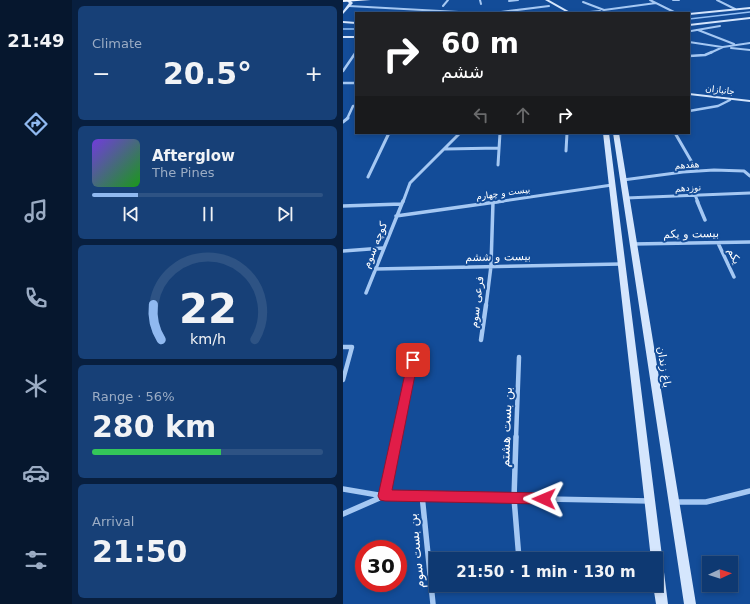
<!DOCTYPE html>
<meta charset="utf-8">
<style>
:root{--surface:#0e3972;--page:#174077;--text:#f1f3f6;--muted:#9bacc4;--line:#2e5384;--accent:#90b9f0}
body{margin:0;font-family:"DejaVu Sans",Vazirmatn,sans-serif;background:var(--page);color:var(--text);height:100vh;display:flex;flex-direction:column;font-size:15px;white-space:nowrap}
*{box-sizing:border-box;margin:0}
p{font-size:13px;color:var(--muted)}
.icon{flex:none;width:22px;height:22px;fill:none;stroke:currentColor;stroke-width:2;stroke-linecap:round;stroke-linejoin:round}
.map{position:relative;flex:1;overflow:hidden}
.sheet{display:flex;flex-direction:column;gap:6px;padding:6px;background:#081f3f;width:271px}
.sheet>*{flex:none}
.banner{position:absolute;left:12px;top:12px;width:335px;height:122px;border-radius:0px;box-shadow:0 2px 6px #0003,0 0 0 1px var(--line);background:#202124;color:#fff;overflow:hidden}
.needle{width:26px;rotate:86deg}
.fabs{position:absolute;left:359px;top:556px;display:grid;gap:8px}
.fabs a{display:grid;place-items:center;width:36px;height:36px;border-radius:0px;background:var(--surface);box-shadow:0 2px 6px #0003,0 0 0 1px var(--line);font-size:20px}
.speed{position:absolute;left:12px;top:540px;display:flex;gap:8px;font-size:20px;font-weight:700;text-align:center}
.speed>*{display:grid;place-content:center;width:52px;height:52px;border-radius:50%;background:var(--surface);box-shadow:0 2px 6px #0003,0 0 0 1px var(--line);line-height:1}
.speed .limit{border:6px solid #d22;background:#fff;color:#111}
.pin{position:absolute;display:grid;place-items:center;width:34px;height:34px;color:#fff;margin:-17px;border-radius:8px;box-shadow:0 2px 6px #0006}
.me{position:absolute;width:44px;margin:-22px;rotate:271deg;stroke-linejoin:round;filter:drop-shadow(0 0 3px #0008)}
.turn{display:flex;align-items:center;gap:14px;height:84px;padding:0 20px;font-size:18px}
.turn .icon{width:52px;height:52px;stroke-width:2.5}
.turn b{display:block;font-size:28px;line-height:34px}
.lanes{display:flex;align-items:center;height:38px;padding:0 20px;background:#0003;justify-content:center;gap:20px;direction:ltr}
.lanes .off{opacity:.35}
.big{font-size:30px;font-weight:800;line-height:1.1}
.sheet .card{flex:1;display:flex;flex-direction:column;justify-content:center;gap:6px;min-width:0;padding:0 14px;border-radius:6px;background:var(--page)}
.sheet .dial{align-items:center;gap:0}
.dial svg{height:104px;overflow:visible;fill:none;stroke:var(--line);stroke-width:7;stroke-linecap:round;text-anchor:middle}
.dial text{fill:var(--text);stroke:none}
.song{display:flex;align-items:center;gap:12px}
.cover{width:48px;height:48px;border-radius:6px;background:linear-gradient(135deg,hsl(260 70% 55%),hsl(120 70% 35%))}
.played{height:4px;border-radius:2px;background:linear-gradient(90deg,var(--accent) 20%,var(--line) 20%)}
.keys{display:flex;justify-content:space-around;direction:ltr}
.heat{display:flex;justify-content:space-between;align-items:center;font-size:22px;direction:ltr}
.charge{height:6px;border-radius:3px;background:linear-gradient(90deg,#34c759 56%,var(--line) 0)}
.trip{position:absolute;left:86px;top:552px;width:234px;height:40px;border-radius:0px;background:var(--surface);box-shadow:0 2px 6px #0003,0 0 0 1px var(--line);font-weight:800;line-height:40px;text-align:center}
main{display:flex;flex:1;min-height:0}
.menu{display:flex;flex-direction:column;width:72px;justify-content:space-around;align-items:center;background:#06172e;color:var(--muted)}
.menu .icon{width:28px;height:28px}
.menu .selected{color:var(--accent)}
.menu b{font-size:18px;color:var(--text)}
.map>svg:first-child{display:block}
</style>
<main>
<nav class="menu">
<b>21:49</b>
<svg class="icon selected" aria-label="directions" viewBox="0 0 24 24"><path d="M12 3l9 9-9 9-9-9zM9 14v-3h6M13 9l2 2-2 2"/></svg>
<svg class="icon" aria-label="music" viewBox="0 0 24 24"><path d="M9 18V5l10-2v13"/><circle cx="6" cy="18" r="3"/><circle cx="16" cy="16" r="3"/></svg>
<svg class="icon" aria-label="phone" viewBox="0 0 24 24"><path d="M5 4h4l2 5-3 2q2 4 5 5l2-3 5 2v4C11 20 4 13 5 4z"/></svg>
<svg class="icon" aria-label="climate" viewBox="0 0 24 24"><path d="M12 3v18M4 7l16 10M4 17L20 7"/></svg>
<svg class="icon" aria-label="car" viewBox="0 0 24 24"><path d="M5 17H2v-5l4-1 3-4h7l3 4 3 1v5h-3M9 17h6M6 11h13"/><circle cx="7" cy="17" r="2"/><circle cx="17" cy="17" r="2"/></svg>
<svg class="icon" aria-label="filters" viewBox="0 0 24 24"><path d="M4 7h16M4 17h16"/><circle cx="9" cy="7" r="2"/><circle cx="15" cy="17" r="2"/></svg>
</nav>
<section class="sheet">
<div class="card"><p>Climate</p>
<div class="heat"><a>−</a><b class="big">20.5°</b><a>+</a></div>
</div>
<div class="card">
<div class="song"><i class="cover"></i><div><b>Afterglow</b><p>The Pines</p></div></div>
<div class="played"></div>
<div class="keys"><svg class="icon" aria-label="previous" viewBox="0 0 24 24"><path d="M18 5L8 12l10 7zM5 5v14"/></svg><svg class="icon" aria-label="pause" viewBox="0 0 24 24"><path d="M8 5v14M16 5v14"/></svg><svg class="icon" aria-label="next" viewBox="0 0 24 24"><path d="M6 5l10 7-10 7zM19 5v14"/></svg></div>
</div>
<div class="card dial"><svg viewBox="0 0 100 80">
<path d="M14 69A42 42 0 1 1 86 69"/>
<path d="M14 69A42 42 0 0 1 8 42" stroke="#90b9f0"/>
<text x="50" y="56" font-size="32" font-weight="700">22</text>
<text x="50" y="72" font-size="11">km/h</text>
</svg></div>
<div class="card"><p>Range · 56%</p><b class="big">280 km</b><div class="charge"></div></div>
<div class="card"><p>Arrival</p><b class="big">21:50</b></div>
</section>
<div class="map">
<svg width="407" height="604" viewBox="0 0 407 604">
<rect width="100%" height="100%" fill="#134c98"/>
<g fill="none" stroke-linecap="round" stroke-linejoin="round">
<path stroke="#97c2f6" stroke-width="1.5" d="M346,19L407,12
M0,29H13"/>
<path stroke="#a5c8f3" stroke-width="2" d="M137,0L138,4
M307,0L333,13
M330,0H336
M374,0L392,9
M166,1L175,0
M240,2L261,10L313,3
M6,6L134,13
M100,6L105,0
M158,12L206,6
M237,13L257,11
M355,30L391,44
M348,31L377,26
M346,42L379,47
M388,48L407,50
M367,53L380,47L407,43"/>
<path stroke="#a5c8f3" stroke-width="2.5" d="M346,56L362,55L369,52
M0,71L13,52
M0,83H13
M346,111L375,106L387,100
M4,119L10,106H13"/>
<path stroke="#a5c8f3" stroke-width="3" d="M0,122L5,118
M332,133L354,171
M102,149L156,148
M223,151L224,133
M155,165L157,133
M25,177L46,133
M280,180L340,172L371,170L401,171L407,176
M352,195L355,202
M283,198L407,193
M60,202L67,183L117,133
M153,202L269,185"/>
<path stroke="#a5c8f3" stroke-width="3.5" d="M354,201L362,220
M0,206L58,204
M53,216L160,201
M375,243L391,277
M290,244L407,242
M0,251L40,248
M32,269L278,264
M23,293L60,201
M143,306L148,266L150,202"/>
<path stroke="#a5c8f3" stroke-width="4.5" d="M138,340L143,305
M0,347H9L0,380
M53,438L70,360
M173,438L176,357"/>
<path stroke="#a5c8f3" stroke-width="5.5" d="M173,437L171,498L176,559
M0,489L41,496L307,501
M79,495L90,604
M333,502H363L407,491
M0,514L41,496L54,437"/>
<path fill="#d5e6fd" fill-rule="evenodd" d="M3,0H7L10,3L0,14V11L6,3Z
M202,0H206L229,13H225Z
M407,7V9L346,15V13Z
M407,17V19L346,26V24Z
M0,21L13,22V24L0,23Z
M0,36H13V38H0Z
M346,93L407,100V102L346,95Z
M260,133H266L325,604H313L310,585H313V559H308Z
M270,133H276L353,604H341Z"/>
<path fill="#f1f6ff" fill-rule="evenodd" d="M0,0H28L0,2Z"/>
</g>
<path fill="#e11d48" stroke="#92132f" d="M70,356L74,357L75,360L49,490L201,493L206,495L208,499L206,503L201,504L42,501L37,500L35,496L65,360L67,357Z"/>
<g text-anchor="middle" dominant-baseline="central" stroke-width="4" stroke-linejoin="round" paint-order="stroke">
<g font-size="9" fill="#fff" stroke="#134c98">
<text transform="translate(377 90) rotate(7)">جانبازان</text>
<text transform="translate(344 165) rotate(-4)">هفدهم</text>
<text transform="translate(345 188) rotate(-3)">نوزدهم</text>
<text transform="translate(160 193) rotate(-8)">بیست و چهارم</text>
</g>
<g font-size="11" fill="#fff" stroke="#134c98">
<text transform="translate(348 234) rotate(-1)">بیست و یکم</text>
<text transform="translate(32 245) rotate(-68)">کوچه سوم</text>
<text transform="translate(391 256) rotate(66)">یکم</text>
<text transform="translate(155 257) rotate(-1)">بیست و ششم</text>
<text transform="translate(134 302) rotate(-83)">فرعی سوم</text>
<text transform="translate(321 367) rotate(81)">باغ زندان</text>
</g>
<g font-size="13" fill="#fff" stroke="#134c98">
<text transform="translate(163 427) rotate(-88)">بن بست هشتم</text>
<text transform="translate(73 551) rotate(-96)">بن بست سوم</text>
</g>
</g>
</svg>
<div class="fabs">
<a><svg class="needle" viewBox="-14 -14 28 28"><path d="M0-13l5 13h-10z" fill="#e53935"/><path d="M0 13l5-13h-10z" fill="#9bacc4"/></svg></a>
</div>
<div class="speed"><div class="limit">30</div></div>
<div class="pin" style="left:70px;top:360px;background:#d93025"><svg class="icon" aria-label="arrive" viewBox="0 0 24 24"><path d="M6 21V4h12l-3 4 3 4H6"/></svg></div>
<svg class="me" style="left:201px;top:499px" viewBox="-20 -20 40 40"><path d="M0-17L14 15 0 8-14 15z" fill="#e11d48" stroke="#fff" stroke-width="4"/></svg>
<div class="trip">21:50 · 1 min · 130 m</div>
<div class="banner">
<div class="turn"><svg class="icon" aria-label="right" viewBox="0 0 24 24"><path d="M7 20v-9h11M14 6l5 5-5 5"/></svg><div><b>60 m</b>ششم</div></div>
<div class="lanes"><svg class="icon off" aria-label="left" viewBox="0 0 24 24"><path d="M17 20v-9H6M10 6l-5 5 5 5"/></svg><svg class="icon off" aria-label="ahead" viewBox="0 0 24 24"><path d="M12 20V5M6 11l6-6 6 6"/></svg><svg class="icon" aria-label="right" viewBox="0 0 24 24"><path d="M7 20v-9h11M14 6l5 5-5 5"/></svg></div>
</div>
</div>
</main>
